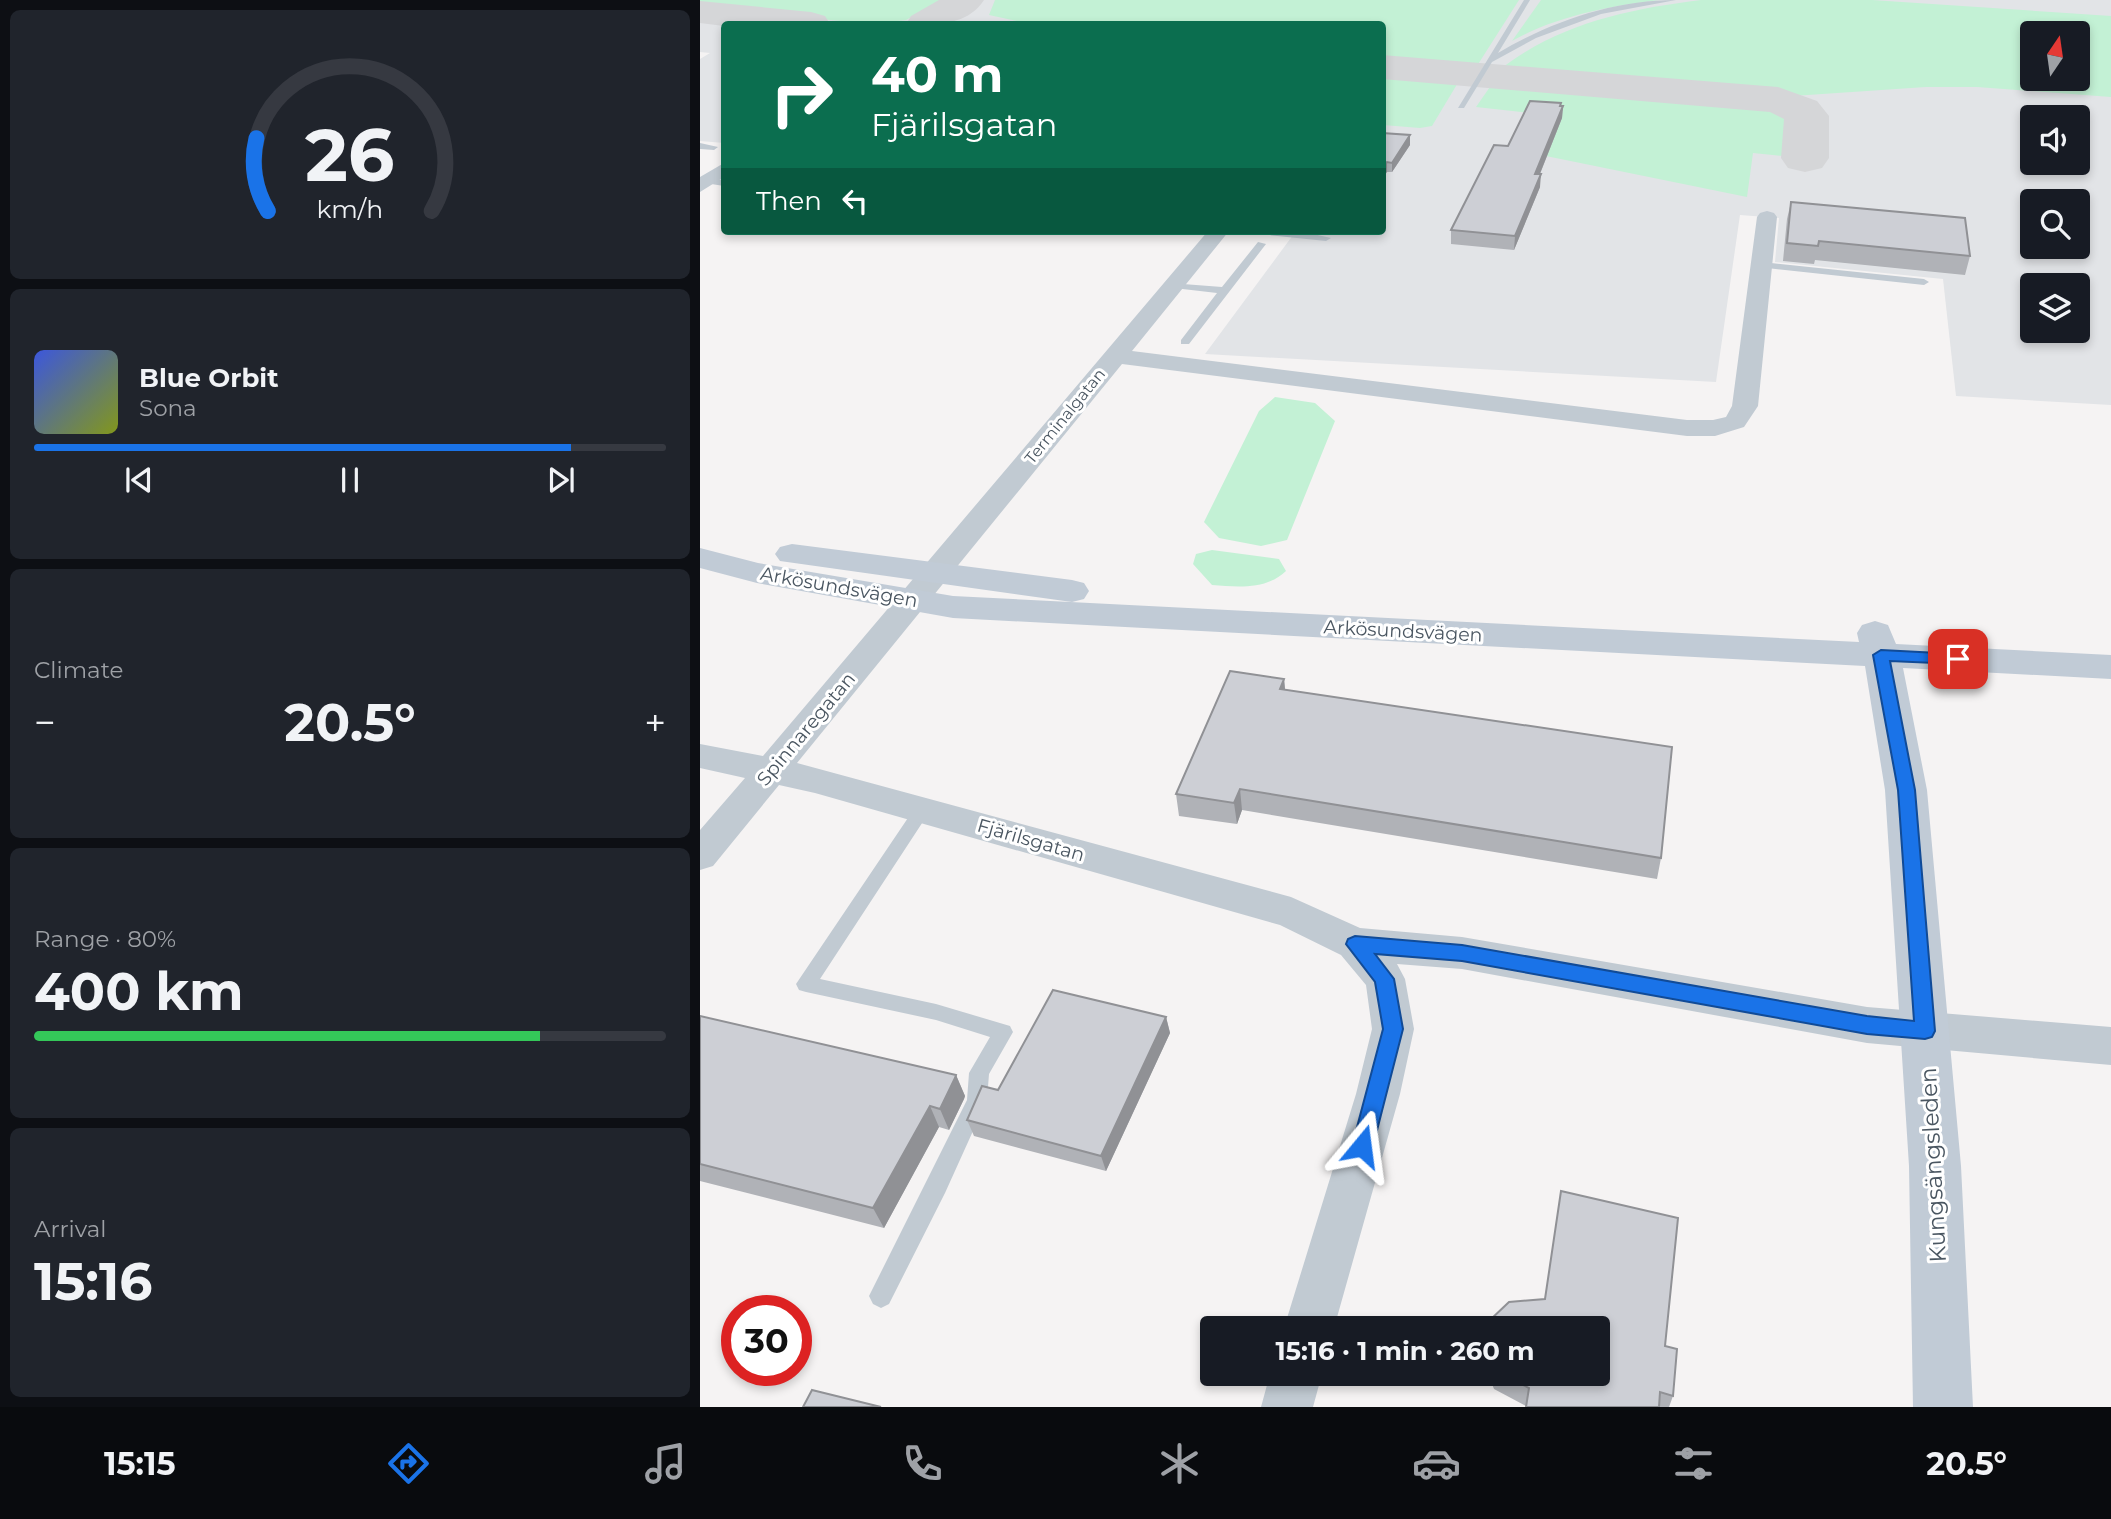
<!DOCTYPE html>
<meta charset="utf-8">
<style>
:root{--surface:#171b24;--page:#20242c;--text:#f1f3f6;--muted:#9ea1a6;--line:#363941;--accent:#1a73e8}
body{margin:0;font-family:Montserrat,sans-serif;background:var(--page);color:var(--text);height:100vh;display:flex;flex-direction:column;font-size:26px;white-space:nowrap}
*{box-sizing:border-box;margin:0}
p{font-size:23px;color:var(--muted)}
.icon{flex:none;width:38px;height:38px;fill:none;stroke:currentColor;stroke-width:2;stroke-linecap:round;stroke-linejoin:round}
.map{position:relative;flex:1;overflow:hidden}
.side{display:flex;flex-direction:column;gap:10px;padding:10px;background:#0d0f14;width:700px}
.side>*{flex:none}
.hud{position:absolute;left:21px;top:21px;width:665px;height:214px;border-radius:7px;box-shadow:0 4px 10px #0003;background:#0b6e4f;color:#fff;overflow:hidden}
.needle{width:46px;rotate:13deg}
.buttons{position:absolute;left:1320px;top:21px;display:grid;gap:14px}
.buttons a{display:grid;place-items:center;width:70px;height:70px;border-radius:7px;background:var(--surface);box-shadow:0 4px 10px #0003;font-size:35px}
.speed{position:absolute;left:21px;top:1295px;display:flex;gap:14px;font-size:35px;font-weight:700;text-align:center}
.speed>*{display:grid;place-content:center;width:91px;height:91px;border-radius:50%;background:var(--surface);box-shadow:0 4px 10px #0003;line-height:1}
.speed .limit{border:10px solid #d22;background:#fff;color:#111}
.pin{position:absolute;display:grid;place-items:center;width:60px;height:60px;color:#fff;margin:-30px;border-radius:14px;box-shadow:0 4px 10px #0006}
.me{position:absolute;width:77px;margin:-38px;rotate:16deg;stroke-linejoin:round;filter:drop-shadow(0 0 5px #0008)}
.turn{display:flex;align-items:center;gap:24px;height:147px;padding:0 35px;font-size:32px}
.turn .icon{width:91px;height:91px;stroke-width:2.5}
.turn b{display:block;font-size:49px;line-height:60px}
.then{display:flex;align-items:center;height:66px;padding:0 35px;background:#0003;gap:14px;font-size:26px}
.big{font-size:52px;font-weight:700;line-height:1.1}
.side .tile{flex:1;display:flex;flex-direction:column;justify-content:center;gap:10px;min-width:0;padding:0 24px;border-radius:10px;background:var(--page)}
.side .dial{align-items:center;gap:0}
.dial svg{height:182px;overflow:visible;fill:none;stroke:var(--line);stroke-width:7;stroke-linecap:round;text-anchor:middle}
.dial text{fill:var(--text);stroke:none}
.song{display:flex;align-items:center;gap:21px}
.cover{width:84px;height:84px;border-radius:10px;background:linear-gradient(135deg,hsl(230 70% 55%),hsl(70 70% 35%))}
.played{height:7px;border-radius:4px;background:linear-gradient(90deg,var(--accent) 85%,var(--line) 85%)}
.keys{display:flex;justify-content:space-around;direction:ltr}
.heat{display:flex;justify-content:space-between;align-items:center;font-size:38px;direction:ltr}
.charge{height:10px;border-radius:5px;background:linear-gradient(90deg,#34c759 80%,var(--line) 0)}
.trip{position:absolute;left:500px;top:1316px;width:410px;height:70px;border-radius:7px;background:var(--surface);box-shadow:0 4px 10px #0003;font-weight:700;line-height:70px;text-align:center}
.dock{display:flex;height:112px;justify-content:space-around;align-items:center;background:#090b0e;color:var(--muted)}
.dock .icon{width:49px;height:49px}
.dock .active{color:var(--accent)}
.dock b{font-size:32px;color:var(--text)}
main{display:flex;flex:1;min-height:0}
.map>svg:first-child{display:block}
</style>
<main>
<section class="side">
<div class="tile dial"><svg viewBox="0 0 100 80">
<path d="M14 69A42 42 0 1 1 86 69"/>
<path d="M14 69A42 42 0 0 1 9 37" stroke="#1a73e8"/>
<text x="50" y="56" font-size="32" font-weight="700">26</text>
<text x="50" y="72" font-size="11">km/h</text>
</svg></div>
<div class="tile">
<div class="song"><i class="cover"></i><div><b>Blue Orbit</b><p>Sona</p></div></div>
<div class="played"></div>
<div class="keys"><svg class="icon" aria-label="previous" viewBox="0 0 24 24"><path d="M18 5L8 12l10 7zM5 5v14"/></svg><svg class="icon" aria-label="pause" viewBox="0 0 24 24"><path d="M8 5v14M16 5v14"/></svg><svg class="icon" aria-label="next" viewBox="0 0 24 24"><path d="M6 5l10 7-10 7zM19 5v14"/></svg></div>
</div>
<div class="tile"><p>Climate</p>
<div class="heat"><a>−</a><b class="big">20.5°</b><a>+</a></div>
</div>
<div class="tile"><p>Range · 80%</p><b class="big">400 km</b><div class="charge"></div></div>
<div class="tile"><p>Arrival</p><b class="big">15:16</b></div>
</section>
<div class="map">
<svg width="1411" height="1407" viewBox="0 0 1411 1407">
<rect width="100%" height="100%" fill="#f5f3f3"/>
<path fill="#e2e4e7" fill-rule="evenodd" d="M0,0H1411V405L1256,396L1243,279L1075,262L1079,218L1040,215L1016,382L505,354L596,231H682V24H24V143L0,141V59L10,53L0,52ZM1332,33H1377V79H1332ZM1332,117H1377V163H1332ZM1332,201H1377V247H1332ZM1332,285H1377V331H1332Z"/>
<path fill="#c3f1d5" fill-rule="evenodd" d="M0,0H242L206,20L174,24L0,8Z
M295,0H819L775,69L683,62L682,24H330L289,15Z
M841,0H960C910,6 856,16 812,41Z
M1001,0H1172L1411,16V97L1277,87H1226L1063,98V94L798,71C857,24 928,9 1001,0ZM1377,33V79H1332V33Z
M683,74L759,81L732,126L720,128L683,125Z
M792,84L1063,107L1084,116L1095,126L1092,157L1053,153L1047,197L841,155L859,116L776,107Z
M575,397L615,403L635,421L587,540L561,546L519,538L504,522L559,411Z
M512,550L579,559L586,571C566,590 538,587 512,585L493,564L496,554Z"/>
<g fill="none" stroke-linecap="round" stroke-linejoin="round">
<path fill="#d5d6d8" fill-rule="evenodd" d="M239,0H284C266,27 236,24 206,24L211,16Z
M0,1L111,12L125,16L130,24L24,26L0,23Z
M682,55L1078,87L1117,101L1129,116V158L1122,168L1105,172L1088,168L1081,158L1084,119L1070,112L682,79Z"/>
<path fill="#c1cad2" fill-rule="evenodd" d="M824,0H830L798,53C852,21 914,0 976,0L901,14L836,38L792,62L764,108H758Z
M0,143L18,147L14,150L0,149Z
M8,178L24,180V186L5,183L3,181Z
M554,231H615L613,234L631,238L626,241L559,234Z
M558,242L566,244L489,344H481V340L517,293L474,288L469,285L470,283L522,287Z
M1062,262L1224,279L1229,282L1224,285L1058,267L1057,265Z
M222,804L228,806L231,810L228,814L120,979L236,1004L310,1026L313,1032L289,1074L287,1100L245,1193L189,1304L181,1308L173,1304L169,1296L267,1100L269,1073L290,1037L236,1020L106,992L99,990L96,984L216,806Z"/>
<path fill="#c1cad2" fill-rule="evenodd" d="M24,163V177L0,192V177Z
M1067,211L1074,213L1077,217L1058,406L1044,427L1015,436H987L422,364L97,763L591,897L660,928L762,937L1167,1007L1411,1027V1065L1167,1043L762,969L697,964L705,979L714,1029L700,1094L634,1328H584L656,1094L672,1029L666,985L641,955L580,925L115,793L79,785L13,866L0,870V830L45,778L0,768V744L63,756L508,231H529L432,351L987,420H1013L1026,417L1032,406L1057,217L1060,213Z
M570,1374H622L613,1407H561Z"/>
<path fill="#c1cbd6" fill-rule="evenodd" d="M92,544L372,580L384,583L389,591L384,599L372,602L80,561L75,554L80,547Z
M0,548L58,563L253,596L1159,642L1157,633L1162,625L1175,621L1188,625L1196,644L1411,655V679L1203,668L1227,790L1261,1166L1273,1407H1213L1209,1166L1185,790L1165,666L253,618L57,583L0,568Z"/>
</g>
<path fill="#b0b2b7" d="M861,103V106H863L862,118L840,174V187L814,250L751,244V230L808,146Z
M682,133L710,135V145L692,172H687Z
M1091,202L1270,256L1265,275L1115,260L1114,264L1083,261L1087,219Z
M584,679L585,689L961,858L957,879L542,810L537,824L479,816L476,794Z
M0,1016L256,1075L265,1096L264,1099L249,1130L239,1127L184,1228L0,1181Z
M466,1017L470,1033L406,1171L274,1136L267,1120L298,1090Z
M965,1346L973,1396L969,1407H826V1406L794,1389L788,1374H898Z"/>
<path fill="#909195" d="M861,103L860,115L863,106L862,118L835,186V174Z
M710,135V145L692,172V163Z
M687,162V172L682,179V169Z
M841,174L840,187L814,250L815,236Z
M584,679L586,700L580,689Z
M540,789L542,810L537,824L534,803Z
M466,1017L470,1033L406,1171L401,1156Z
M256,1075L265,1096L264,1099L249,1130L240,1109Z
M230,1106L239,1127L184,1228L173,1208Z"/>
<path fill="#cdcfd5" stroke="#909195" stroke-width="2" d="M830,101L861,103L860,106H863L835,174H841L815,236L751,230L794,145L808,146Z
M682,133L710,135L692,163L687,162L682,169Z
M1091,202L1265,218L1270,256L1119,241L1118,246L1087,243Z
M530,671L584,679L580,689L972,747L961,858L540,789L534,803L476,794Z
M353,990L466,1017L401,1156L267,1120L282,1086L298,1090Z
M0,1016L256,1075L255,1078L240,1109L230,1106L173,1208L0,1164Z
M861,1191L978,1218L965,1346L977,1349L973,1396L960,1392L959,1407H826L829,1388L801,1374H898V1328H788L789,1321L809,1302L845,1299Z
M112,1390L181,1407H103Z"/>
<path fill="#1a73e8" stroke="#114b97" stroke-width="2" d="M1181,650L1258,654L1265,659L1258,664L1190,661L1215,790L1235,1031L1232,1037L1225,1039L1167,1034L762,961L675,954L694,979L703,1029L673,1146L670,1153L662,1156L655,1153L652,1146L683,1029L675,982L646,944L648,939L655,936L762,945L1167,1016L1214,1021L1198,790L1173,655Z"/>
<g text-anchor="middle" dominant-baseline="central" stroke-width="6" stroke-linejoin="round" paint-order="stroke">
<g font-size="16" fill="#4a5661" stroke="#fff">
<text transform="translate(365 416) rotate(-51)">Terminalgatan</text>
</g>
<g font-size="19" fill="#4a5661" stroke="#fff">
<text transform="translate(139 587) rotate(10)">Arkösundsvägen</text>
<text transform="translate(703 631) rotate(3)">Arkösundsvägen</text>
<text transform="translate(106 729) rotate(-50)">Spinnaregatan</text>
<text transform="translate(331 840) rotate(16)">Fjärilsgatan</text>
</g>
<g font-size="23" fill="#4a5661" stroke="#fff">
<text transform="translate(1233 1165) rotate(-93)">Kungsängsleden</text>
</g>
</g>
</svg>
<div class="buttons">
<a><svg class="needle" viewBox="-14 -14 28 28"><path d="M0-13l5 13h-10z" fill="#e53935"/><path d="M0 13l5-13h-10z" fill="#9ea1a6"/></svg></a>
<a><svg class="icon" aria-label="sound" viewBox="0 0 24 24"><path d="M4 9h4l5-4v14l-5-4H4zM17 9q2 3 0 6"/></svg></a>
<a><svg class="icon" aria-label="search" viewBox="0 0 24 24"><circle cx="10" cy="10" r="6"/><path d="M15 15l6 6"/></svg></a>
<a><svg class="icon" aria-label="layers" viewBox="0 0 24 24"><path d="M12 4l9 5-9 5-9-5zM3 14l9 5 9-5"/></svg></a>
</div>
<div class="speed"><div class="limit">30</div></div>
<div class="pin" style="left:1258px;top:659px;background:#d93025"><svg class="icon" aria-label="arrive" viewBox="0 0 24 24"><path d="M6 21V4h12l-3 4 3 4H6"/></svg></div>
<svg class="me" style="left:662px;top:1146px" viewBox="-20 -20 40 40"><path d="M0-17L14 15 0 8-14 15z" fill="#1a73e8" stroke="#fff" stroke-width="4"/></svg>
<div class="trip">15:16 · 1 min · 260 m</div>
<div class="hud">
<div class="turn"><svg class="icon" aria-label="right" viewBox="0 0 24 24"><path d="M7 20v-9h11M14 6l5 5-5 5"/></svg><div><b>40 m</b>Fjärilsgatan</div></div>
<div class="then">Then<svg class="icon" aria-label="left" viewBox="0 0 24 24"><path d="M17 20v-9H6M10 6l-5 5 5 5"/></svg></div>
</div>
</div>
</main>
<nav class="dock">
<b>15:15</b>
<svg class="icon active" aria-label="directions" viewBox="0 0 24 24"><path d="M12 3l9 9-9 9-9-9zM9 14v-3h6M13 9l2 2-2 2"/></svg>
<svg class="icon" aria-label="music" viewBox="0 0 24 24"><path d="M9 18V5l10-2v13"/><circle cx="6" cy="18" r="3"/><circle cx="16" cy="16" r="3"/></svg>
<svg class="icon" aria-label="phone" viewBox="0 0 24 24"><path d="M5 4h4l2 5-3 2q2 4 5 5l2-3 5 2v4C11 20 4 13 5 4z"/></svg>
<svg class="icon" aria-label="climate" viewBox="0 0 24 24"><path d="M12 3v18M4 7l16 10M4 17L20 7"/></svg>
<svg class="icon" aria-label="car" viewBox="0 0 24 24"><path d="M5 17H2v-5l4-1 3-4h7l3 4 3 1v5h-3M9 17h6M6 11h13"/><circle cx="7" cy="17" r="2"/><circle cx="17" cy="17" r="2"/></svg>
<svg class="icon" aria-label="filters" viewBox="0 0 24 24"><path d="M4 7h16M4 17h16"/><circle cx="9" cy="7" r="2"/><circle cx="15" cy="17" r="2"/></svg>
<b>20.5°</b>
</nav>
